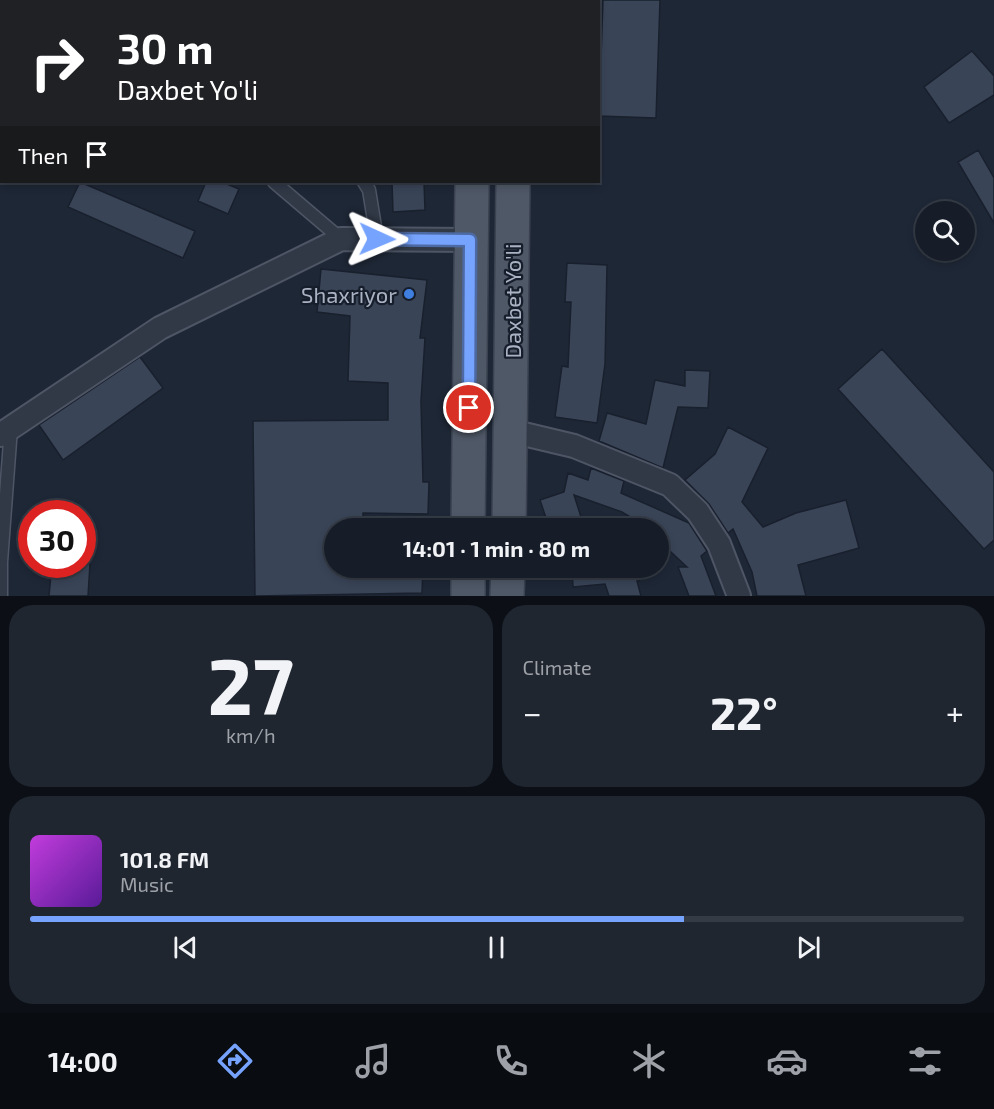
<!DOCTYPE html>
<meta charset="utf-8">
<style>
:root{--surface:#161d28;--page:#1f2630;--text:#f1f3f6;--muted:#9ea2a8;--line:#353b45;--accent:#76a3fe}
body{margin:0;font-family:"Exo 2",sans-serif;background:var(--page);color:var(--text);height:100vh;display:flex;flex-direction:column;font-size:22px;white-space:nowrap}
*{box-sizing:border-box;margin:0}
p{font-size:20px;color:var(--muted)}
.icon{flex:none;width:33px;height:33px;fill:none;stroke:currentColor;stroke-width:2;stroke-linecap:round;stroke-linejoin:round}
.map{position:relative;height:596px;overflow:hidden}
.sheet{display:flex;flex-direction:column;gap:9px;padding:9px;background:#0c1016;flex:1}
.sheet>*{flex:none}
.top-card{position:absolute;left:0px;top:0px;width:600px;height:183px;box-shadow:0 3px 9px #0003,0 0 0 2px var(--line);background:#202124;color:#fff;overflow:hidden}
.buttons{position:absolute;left:915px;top:201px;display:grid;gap:12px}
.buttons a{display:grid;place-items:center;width:60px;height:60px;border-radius:50%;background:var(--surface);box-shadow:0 3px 9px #0003,0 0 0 2px var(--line);font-size:30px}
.speed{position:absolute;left:18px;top:500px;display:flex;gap:12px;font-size:30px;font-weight:700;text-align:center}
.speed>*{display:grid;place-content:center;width:78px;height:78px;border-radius:50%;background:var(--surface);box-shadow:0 3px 9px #0003,0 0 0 2px var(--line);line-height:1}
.speed .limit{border:9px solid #d22;background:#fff;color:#111}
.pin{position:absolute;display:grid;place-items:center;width:51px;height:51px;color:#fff;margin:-26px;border:3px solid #fff;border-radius:50%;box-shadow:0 2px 6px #0007}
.me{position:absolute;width:66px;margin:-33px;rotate:91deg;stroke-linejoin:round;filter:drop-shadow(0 0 4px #0008)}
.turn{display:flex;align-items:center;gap:21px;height:126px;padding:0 18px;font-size:27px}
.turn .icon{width:78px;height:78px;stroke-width:2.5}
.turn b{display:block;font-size:42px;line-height:51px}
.then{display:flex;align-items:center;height:57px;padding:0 18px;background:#0003;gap:12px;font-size:22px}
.big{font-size:45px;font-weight:700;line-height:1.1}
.sheet .widget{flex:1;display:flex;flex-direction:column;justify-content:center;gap:9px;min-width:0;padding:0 21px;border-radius:24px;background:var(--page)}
.sheet .dial{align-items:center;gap:0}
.dial b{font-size:78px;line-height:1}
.song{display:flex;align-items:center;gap:18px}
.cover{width:72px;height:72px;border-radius:9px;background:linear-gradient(135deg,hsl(290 70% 55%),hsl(270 70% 35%))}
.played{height:6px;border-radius:3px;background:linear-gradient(90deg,var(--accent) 70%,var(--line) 70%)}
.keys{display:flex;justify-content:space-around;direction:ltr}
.heat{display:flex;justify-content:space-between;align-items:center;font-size:33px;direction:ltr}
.sheet .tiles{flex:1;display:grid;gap:9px;grid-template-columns:1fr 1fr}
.widget:last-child{grid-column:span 2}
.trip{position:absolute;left:324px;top:518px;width:345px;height:60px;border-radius:30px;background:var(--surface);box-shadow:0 3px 9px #0003,0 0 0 2px var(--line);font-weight:700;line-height:60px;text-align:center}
.tab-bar{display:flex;height:96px;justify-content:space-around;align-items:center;background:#090c10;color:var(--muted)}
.tab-bar .icon{width:42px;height:42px}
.tab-bar .on{color:var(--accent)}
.tab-bar b{font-size:27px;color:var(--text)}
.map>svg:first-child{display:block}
</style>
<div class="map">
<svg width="994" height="596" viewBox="0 0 994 596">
<rect width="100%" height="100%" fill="#1e2736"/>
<path fill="#394457" stroke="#19202d" stroke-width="1.5" d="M603,0H660L656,118L599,116Z
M972,51L994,76V95L949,123L924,87Z
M978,150L994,178V223L958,162Z
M80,182L195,231L183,258L68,207Z
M206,182H222L239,189L228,214L198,201Z
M392,182H424L425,210L393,212Z
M567,263L607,265L605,364L597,423L555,417L562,366L568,367L571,302H565Z
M321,269L427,280L420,338H425L421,401L423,482H429L428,514L363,513V528H334V567H423L422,593L255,596L253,421L388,420V383L348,381L350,316L317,312Z
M882,349L994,472V540L984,549L838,389Z
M140,357L163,388L63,460L39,425Z
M685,370L710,371L708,408L678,407L663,468L599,441L607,413L646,424L655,380L685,386Z
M728,427L768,448L742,502L763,527L796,513L846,500L859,548L798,565L806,596H757L752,572L733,529L728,533L709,504L685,480L715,454Z
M591,468L624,481L621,493L689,523L707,551L701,556L716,596H689L678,567H687L658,540V528H629L637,521L622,512L574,495L581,517L549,527L540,500L564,492L568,473L588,480Z
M52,564H90L88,596H49Z
M572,567H639V581H637L641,596H609L605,584L573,587Z"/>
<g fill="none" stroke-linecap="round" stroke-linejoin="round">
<g stroke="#4e5665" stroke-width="15">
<path id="service" d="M280,0L281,2
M0,43H2
M274,182L341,239
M364,182L369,190L377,239
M1,596V562L11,428"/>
</g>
<g stroke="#4e5665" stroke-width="26">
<path id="minor" d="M511,431L574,446L670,485L698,512L719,544L739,596
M0,435L160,328L341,239L470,240"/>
</g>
<g stroke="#3a4250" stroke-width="36">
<path id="primary" d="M478,2V0
M517,2L518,0
M468,528L472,182
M509,528L513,182
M468,596V567
M507,596L508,567"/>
</g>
<use href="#service" stroke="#313947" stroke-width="12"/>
<use href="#minor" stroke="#313947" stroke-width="22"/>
<use href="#primary" stroke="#4f5867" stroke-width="33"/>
</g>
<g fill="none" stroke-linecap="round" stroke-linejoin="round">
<g stroke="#4d6aa5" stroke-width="15">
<path id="route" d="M377,239L470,240L469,408"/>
</g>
<use href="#route" stroke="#76a3fe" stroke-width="10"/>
</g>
<circle fill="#3f7fe0" stroke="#171e2b" stroke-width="2" cx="409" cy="294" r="6"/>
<g text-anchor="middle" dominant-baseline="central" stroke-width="4.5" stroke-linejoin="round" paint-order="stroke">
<g font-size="22" fill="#aab3c4" stroke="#171e2b" text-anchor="end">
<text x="397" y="294">Shaxriyor</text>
</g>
<g font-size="22" fill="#aab3c4" stroke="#171e2b">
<text transform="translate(512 301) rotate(-90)">Daxbet Yo'li</text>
</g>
</g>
</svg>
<div class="buttons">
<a><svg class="icon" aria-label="search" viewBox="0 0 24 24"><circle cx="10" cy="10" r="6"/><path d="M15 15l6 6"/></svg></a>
</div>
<div class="speed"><div class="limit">30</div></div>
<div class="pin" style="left:469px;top:408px;background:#d93025"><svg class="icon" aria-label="arrive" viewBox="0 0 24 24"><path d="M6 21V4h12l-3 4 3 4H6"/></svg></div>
<svg class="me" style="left:377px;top:239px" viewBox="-20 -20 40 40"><path d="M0-17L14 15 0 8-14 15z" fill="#76a3fe" stroke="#fff" stroke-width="4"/></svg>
<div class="trip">14:01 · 1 min · 80 m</div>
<div class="top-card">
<div class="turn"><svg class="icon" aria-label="right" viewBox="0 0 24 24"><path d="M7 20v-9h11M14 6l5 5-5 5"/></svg><div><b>30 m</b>Daxbet Yo'li</div></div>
<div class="then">Then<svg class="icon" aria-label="arrive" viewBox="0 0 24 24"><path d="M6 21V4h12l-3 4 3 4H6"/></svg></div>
</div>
</div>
<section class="sheet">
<div class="tiles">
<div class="widget dial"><b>27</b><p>km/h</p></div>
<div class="widget"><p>Climate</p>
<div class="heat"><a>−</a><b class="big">22°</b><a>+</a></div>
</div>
<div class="widget">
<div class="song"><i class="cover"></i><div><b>101.8 FM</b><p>Music</p></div></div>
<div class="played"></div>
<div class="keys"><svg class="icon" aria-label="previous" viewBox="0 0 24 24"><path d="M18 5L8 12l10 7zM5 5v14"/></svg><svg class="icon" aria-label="pause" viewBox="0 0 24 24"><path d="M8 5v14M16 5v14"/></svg><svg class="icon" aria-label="next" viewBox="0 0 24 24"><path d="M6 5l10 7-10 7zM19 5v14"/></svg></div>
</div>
</div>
</section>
<nav class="tab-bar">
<b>14:00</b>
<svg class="icon on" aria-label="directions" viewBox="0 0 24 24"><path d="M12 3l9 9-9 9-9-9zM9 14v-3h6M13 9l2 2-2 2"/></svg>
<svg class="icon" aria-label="music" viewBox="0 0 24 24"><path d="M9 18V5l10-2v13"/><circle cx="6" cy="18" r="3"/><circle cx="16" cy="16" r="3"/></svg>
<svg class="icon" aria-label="phone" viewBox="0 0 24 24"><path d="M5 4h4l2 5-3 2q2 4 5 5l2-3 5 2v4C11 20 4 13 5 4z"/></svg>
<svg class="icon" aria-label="climate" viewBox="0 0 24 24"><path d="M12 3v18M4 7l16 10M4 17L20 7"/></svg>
<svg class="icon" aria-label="car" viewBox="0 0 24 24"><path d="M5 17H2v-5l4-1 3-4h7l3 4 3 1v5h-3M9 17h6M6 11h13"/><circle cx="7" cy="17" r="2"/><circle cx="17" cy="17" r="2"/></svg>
<svg class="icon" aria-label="filters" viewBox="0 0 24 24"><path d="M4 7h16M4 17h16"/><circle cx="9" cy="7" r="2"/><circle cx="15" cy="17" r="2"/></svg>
</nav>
